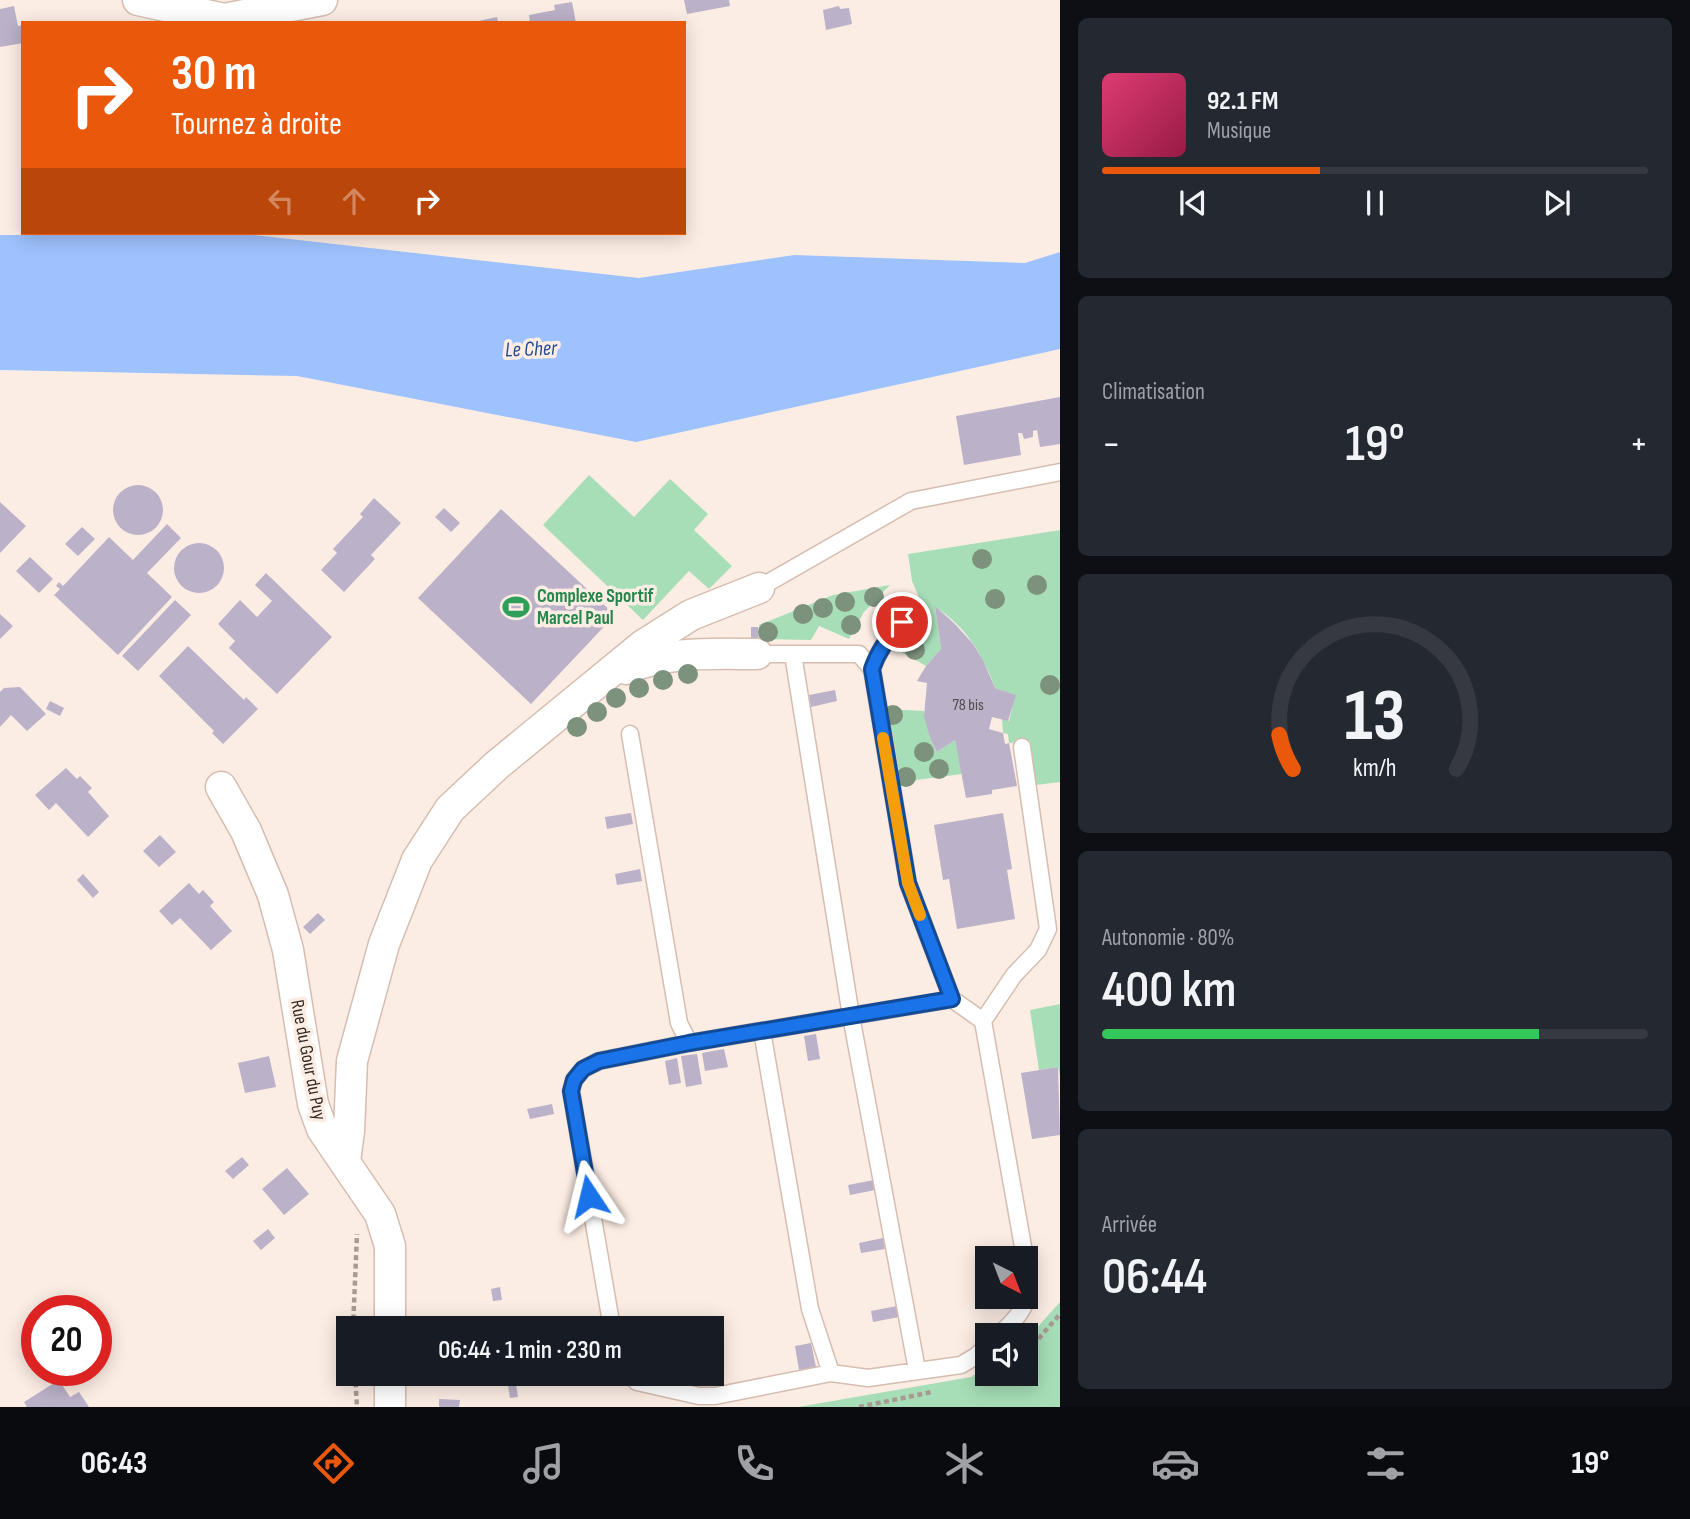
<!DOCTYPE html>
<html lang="fr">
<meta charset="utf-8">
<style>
:root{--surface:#171b24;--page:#242831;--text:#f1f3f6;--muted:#9ea1a6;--line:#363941;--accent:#ea580c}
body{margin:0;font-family:"Sofia Sans Condensed",sans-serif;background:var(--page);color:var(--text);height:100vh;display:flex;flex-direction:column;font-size:26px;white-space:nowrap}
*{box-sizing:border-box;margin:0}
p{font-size:23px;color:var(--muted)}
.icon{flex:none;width:38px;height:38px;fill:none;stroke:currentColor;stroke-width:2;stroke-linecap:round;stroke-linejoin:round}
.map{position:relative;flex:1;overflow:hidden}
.drawer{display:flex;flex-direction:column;gap:18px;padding:18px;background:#0d0f14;width:630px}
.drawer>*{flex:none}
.hud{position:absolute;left:21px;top:21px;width:665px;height:214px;border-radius:0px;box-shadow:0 4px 18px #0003;background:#ea580c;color:#fff;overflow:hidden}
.needle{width:46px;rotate:138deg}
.controls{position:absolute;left:975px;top:1246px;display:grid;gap:14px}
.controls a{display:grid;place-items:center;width:63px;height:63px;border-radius:0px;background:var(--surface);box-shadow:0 4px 18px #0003;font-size:35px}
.speed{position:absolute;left:21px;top:1295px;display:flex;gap:14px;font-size:35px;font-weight:700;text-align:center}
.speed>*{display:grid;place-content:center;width:91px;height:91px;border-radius:50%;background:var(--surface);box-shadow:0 4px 18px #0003;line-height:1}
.speed .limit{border:10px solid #d22;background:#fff;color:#111}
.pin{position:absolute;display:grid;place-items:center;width:60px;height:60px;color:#fff;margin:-30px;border:4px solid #fff;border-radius:50%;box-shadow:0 2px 7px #0007}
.me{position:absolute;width:77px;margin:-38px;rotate:350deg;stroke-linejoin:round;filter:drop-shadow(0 0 5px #0008)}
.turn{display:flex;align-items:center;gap:24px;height:147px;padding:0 35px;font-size:32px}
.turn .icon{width:91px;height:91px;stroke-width:2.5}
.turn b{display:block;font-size:49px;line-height:60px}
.lanes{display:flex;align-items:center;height:66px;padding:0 35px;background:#0003;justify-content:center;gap:35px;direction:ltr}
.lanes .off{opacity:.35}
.big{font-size:52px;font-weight:600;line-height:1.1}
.drawer .card{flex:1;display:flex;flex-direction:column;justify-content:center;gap:10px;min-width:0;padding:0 24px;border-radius:10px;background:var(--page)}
.drawer .dial{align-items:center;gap:0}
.dial svg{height:182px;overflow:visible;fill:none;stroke:var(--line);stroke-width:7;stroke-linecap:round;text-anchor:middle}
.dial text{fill:var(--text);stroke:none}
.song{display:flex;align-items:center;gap:21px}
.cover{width:84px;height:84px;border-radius:10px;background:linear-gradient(135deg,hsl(340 70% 55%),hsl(340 70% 35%))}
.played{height:7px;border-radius:4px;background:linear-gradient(90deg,var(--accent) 40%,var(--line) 40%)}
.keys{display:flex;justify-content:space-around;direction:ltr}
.heat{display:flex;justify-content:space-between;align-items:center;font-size:38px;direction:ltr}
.charge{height:10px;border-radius:5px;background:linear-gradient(90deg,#34c759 80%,var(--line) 0)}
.trip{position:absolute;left:336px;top:1316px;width:388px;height:70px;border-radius:0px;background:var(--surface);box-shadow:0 4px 18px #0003;font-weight:600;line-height:70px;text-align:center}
.dock{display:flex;height:112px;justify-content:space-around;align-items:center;background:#090b0e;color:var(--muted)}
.dock .icon{width:49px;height:49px}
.dock .selected{color:var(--accent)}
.dock b{font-size:32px;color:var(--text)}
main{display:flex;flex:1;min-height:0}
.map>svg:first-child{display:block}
</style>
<main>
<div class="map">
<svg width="1060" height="1407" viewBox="0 0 1060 1407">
<rect width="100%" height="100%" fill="#fcede4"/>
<path fill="#a7deb7" d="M589,475L634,517L670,479L708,514L694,530L732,566L709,589L689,571L643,620L543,525Z
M1060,530V782L1036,785L1030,741L1009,743L1008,734L1003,733L1002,719L1009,721L1015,695L995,688C984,656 965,625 935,607L941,649L926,666L901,652L926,624L924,609L912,581L908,554Z
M890,585L864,612L849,639L819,626L811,640L758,639L759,625L833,595Z
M888,709L924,711L930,738L937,752L955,740L962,774L901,782Z
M1060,1004V1076L1058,1067L1039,1070L1030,1010Z
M1060,1302V1407H798L971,1377L987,1366V1374H1026V1340Z"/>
<path fill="#9ec2fe" d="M0,235H253L639,278L794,255L1025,263L1060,252V349L636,442L297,376L0,370Z"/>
<path fill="#bbb1c8" d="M684,0H729L730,6L687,14Z
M572,2L576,23H530L529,15L555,10L554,5Z
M14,6L18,26L23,25V43L0,47V9Z
M839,6L840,9L849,8L852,24L826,30L823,10Z
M497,17L498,23H474V22Z
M1060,397V444L1040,447L1037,430L1033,431V437L1024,439L1022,433H1018L1021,455L964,465L956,416Z
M113 510a25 25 0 1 1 50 0a25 25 0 1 1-50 0Z
M374,498L401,523L371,555L375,559L344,592L321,570L337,553L333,549L363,517L360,514Z
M0,502L26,526L0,553Z
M444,508L460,523L451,532L435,517Z
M501,509L615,615L531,704L418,598Z
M167,524L181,538L147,573L172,597L118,655L54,595L60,589L56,586L59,582L63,586L109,537L133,560Z
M82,527L95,539L78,556L65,544Z
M174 568a25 25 0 1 1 50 0a25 25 0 1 1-50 0Z
M30,557L53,579L39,593L16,571Z
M266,573L332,637L277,694L229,648L235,641L218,624L240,600L257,617L272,601L255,585Z
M175,600L191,615L138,671L122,656Z
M935,606L954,623L973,644L983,660L995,688L1016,695L1008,721L992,717L989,729L1003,733L1005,744L1009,743L1017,786L992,790V794L966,798L955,740L937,752L930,738L924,716L927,683L917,681L926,666L941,649Z
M0,614L13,626L0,639Z
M751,627H758V643H751Z
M188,646L244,700L246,697L258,709L223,744L212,733L214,731L159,676Z
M20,687L46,714L27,731L11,715L0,727V692L4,688Z
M835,690L837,701L811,707L809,695Z
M50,701L64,708L60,716L46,709Z
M66,768L77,779L80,776L92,788L88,792L109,816L88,837L56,803L49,810L35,795Z
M631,813L633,824L607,829L605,817Z
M1003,813L1012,869L1007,870L1015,919L957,929L949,879L943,880L934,825Z
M160,835L176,852L159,867L143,851Z
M640,869L642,881L617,885L615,874Z
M83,874L99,892L93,898L77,880Z
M189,883L199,894L203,890L214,902L210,906L232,931L211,950L180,918L172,925L159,911Z
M318,913L325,920L310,934L303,927Z
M816,1034L820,1059L808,1061L804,1036Z
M724,1049L728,1067L705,1071L702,1053Z
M697,1054L702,1084L686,1087L681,1056Z
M269,1056L276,1087L245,1093L238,1063Z
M677,1058L681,1083L669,1085L665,1061Z
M1058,1067L1060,1135L1032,1139L1021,1073Z
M552,1104L554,1114L530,1119L527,1109Z
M242,1157L249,1165L233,1179L225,1171Z
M287,1168L309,1194L284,1215L262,1189Z
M874,1180L875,1190L850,1195L848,1185Z
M268,1229L275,1238L261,1250L253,1241Z
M883,1238L885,1249L861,1253L859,1243Z
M500,1287L502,1300L493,1301L491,1289Z
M897,1306L899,1317L873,1322L871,1311Z
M811,1343L816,1367L799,1370L795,1346Z
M59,1380L70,1397L79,1392L89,1407H27L24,1402Z
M516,1384L518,1397L510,1398L508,1385Z
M439,1399L460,1400L459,1407H439Z"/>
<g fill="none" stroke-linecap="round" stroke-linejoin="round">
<g stroke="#d5bdaf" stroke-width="19">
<path id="service" d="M759,588L911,501L1060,472
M757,654H859L872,669L908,883L952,999L983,1021L1025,1258
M793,654L851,1016L917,1370
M872,669C880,646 895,629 913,611
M630,734L679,1023L689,1043
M983,1021L1014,975L1038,950L1048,929L1022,747
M762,1031L810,1309L831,1373
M612,1328L571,1091L574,1080L583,1069L599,1061L689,1043L952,999
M999,1335C1027,1309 1030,1302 1026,1263
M629,1374L637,1382L699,1396H715L831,1373L868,1378L961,1365L976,1356L987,1346"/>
</g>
<g stroke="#d5bdaf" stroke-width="33">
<path id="minor" d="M138,0L224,19L322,0
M626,669C668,651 711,654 757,654
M221,787L246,831L273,895L288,950L313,1104L322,1129L380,1214L390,1246V1328
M345,1161L349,1131L352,1061L384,944L417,860L450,809L497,765L642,646L691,615L759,588
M390,1374V1407"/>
</g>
<path stroke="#a79a93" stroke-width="4.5" stroke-dasharray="5 3.5" stroke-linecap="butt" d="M353,1328L357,1234
M1026,1350L1034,1344L1060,1314
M355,1374L357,1407
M859,1407L932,1392"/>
<use href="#service" stroke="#fff" stroke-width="16"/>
<use href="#minor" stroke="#fff" stroke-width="30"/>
</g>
<g fill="#7d927d">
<circle cx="982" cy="559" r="10"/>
<circle cx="1037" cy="585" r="10"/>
<circle cx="874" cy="597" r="10"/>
<circle cx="995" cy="599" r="10"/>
<circle cx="845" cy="602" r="10"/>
<circle cx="823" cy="608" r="10"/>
<circle cx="803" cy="614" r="10"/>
<circle cx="851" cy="625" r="10"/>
<circle cx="768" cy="632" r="10"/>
<circle cx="915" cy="650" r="10"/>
<circle cx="688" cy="674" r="10"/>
<circle cx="663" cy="680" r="10"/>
<circle cx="1050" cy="685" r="10"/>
<circle cx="639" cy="688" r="10"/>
<circle cx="616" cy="698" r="10"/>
<circle cx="597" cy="712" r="10"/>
<circle cx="893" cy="715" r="10"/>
<circle cx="577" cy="727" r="10"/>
<circle cx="924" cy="752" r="10"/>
<circle cx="939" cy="769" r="10"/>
<circle cx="906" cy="777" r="10"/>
</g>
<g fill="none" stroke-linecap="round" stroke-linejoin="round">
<g stroke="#114b97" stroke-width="18">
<path id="route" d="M589,1196L571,1091L574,1080L583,1069L599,1061L689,1043L952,999L908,883L872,669C878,651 889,636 902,622"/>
</g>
<use href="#route" stroke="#1a73e8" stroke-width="12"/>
<path stroke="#f59e0b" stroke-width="12" d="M883,738L908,883L920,915"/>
</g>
<defs>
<g id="stadium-bare" transform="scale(2.1)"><path d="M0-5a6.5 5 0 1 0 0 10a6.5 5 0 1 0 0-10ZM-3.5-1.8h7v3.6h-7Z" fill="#2e9e5b" stroke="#fcede4" stroke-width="2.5" paint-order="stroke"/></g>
</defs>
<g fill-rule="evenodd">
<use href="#stadium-bare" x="516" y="607"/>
</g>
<g text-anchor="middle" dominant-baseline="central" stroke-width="7" stroke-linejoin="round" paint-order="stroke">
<g font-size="16" fill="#564c4e">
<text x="968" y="705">78 bis</text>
</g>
<g font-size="19" font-weight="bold" fill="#27864d" stroke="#fcede4" text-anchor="start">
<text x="537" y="596">Complexe Sportif<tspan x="537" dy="22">Marcel Paul</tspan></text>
</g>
<g font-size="19" fill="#342a25" stroke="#fcede4">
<text transform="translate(308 1060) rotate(79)">Rue du Gour du Puy</text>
</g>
<g font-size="21" font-style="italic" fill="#244b91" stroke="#fcede4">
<text transform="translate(531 349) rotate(-2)">Le Cher</text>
</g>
</g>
</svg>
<div class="controls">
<a><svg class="needle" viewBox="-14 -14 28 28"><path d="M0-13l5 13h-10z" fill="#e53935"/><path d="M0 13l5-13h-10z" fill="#9ea1a6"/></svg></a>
<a><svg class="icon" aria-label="sound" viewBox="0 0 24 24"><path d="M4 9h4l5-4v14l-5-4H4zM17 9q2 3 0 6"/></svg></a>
</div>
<div class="speed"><div class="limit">20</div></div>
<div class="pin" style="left:902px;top:622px;background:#d93025"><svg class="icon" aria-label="arrive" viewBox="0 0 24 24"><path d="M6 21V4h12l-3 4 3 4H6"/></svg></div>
<svg class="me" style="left:589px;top:1196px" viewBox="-20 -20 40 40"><path d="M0-17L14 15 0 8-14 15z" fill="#1a73e8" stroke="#fff" stroke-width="4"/></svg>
<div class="trip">06:44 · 1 min · 230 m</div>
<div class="hud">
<div class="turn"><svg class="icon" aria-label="right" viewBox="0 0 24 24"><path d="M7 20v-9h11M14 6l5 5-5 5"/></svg><div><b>30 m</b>Tournez à droite</div></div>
<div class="lanes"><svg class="icon off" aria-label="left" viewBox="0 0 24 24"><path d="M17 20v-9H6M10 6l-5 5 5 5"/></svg><svg class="icon off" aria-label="ahead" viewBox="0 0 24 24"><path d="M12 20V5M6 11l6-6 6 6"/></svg><svg class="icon" aria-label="right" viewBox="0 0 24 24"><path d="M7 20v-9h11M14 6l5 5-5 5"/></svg></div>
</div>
</div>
<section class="drawer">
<div class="card">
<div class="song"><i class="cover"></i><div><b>92.1 FM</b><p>Musique</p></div></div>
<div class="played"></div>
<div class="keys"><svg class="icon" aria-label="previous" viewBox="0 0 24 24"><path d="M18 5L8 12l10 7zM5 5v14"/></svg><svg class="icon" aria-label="pause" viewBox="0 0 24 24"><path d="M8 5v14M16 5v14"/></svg><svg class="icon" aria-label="next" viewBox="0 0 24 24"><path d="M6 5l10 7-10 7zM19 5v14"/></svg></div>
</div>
<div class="card"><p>Climatisation</p>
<div class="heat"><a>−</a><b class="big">19°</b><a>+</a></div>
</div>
<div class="card dial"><svg viewBox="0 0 100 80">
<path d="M14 69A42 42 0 1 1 86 69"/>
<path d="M14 69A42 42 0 0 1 8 54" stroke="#ea580c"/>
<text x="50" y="56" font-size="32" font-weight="700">13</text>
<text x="50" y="72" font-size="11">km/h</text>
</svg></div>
<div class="card"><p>Autonomie · 80%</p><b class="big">400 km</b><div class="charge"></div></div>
<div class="card"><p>Arrivée</p><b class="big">06:44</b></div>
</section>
</main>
<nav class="dock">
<b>06:43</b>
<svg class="icon selected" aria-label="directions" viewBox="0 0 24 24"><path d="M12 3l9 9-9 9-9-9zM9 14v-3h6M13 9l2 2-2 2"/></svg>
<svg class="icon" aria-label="music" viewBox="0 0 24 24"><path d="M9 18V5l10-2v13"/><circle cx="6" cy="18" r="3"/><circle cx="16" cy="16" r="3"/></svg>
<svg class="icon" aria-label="phone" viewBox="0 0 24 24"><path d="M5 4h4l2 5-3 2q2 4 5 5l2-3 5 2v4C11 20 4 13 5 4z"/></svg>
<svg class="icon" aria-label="climate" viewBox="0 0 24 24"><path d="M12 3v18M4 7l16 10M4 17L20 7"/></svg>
<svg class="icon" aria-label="car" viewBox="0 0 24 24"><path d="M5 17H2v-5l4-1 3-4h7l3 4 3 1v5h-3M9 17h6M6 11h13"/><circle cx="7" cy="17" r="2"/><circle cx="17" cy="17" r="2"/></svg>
<svg class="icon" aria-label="filters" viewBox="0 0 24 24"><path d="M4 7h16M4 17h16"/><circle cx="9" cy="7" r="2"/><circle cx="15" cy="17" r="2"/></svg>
<b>19°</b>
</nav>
